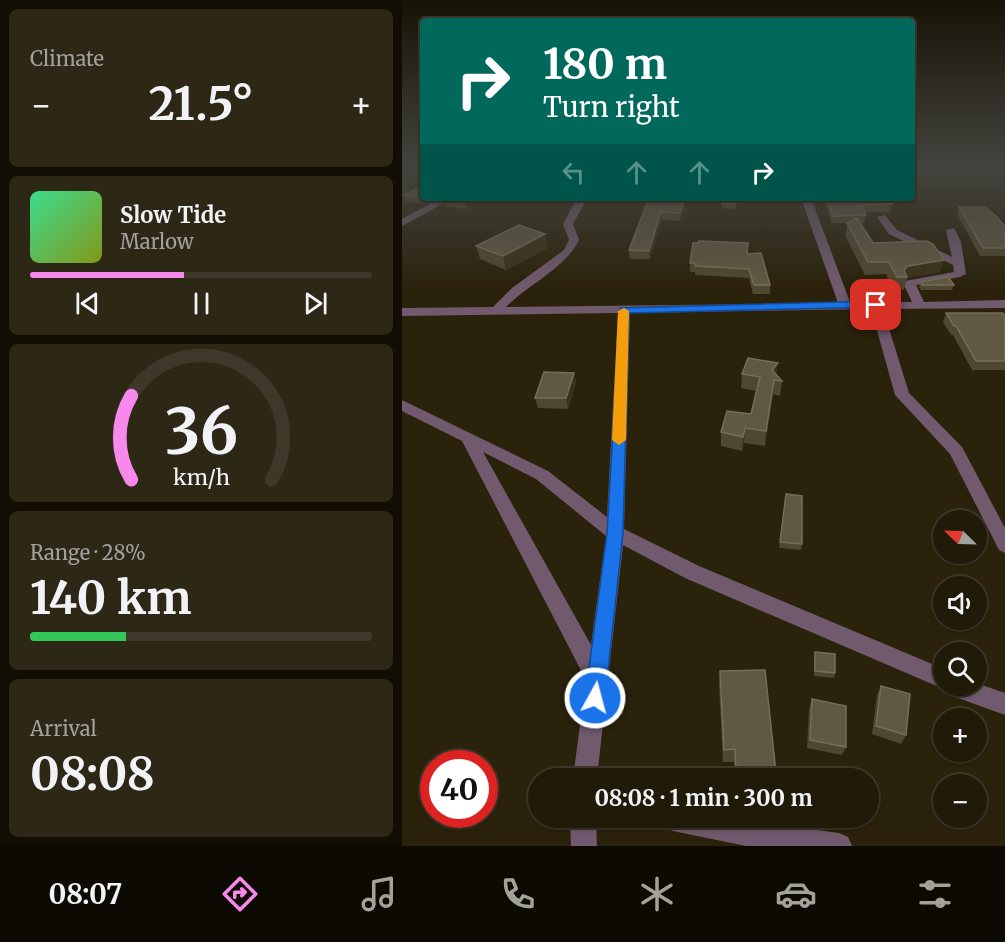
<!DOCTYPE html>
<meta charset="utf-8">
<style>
:root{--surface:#201a08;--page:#2d2716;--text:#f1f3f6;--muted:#a2a19c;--line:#3d3829;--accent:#f788ec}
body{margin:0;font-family:Merriweather,serif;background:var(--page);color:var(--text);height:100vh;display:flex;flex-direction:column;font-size:22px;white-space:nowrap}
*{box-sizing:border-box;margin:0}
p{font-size:20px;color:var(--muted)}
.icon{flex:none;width:33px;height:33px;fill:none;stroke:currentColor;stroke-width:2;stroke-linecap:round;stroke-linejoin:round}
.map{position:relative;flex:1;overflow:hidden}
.drawer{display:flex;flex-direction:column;gap:9px;padding:9px;background:#120e04;width:402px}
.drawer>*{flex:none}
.guide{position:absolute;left:18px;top:18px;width:495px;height:183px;border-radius:6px;box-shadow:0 2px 4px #0004,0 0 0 2px var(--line);background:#00695c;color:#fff;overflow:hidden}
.needle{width:39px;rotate:293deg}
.tools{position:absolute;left:531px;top:510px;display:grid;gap:12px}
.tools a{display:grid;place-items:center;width:54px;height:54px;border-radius:50%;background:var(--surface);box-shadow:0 2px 4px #0004,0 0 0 2px var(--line);font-size:30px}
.speed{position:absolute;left:18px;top:750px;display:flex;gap:12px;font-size:30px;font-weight:700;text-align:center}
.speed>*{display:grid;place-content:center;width:78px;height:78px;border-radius:50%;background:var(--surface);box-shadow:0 2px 4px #0004,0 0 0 2px var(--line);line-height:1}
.speed .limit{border:9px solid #d22;background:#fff;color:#111}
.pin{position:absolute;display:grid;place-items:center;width:51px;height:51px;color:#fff;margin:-26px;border-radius:12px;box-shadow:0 3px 9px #0006}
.me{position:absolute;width:66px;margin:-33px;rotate:7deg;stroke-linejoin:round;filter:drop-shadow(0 0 4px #0008)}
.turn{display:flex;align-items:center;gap:21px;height:126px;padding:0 24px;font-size:27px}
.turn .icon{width:78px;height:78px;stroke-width:2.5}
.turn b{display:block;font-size:42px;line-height:51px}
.lanes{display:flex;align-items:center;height:57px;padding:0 24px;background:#0003;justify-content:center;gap:30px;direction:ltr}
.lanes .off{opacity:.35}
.big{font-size:45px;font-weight:700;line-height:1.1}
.drawer .tile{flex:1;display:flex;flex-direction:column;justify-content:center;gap:9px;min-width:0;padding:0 21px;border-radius:9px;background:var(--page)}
.drawer .dial{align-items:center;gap:0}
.dial svg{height:156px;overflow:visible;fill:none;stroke:var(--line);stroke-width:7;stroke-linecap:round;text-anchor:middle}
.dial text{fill:var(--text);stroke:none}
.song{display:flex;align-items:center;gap:18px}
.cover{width:72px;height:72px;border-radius:9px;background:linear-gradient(135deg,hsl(150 70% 55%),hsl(70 70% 35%))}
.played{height:6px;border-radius:3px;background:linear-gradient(90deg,var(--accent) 45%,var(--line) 45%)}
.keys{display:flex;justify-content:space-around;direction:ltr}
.heat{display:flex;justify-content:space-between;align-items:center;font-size:33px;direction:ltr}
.charge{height:9px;border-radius:4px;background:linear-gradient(90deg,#34c759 28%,var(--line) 0)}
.trip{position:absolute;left:126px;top:768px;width:351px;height:60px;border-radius:30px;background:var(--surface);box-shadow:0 2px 4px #0004,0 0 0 2px var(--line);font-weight:700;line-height:60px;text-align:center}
.dock{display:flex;height:96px;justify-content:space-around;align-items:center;background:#0d0a03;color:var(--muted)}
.dock .icon{width:42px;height:42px}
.dock .on{color:var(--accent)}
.dock b{font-size:27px;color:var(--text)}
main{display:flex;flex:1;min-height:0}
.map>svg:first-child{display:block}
</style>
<main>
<section class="drawer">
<div class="tile"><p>Climate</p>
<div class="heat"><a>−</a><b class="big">21.5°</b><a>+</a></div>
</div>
<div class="tile">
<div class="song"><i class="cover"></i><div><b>Slow Tide</b><p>Marlow</p></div></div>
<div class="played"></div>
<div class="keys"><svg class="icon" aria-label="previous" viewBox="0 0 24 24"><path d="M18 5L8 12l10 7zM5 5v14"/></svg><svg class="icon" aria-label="pause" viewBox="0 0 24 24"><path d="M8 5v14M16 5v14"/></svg><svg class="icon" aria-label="next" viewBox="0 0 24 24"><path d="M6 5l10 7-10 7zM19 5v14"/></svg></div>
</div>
<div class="tile dial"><svg viewBox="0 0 100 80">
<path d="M14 69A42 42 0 1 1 86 69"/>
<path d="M14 69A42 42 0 0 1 14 26" stroke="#f788ec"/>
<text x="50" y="56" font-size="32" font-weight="700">36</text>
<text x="50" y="72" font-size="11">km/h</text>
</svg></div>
<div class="tile"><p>Range · 28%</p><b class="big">140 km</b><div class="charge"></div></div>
<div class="tile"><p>Arrival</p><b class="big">08:08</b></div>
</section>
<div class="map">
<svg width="603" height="846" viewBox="0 0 603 846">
<rect width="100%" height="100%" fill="#2a220b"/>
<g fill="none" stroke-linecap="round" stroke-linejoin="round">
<path fill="#715a6e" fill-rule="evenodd" d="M39,198H51L0,226V219Z
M175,198H185L171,224L177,240C163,269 126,284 104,307L436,303L399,198H409L448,302H510L501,283L503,281L552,272L551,265L487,234L475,217L483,215L495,230L550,257L544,230L552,228L559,242L564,274L558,277L514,285L522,302L603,300V308L481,309L507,393L560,447L603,528V553L597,550L548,454L493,395L469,309L228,313L222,529L297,566L542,669V686H574V683L603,693V715L545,694L544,690L283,578L221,545L195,778H171L184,680L60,441L0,411V400L146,471L205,517L216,313L0,316V308L91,307L110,288L162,250L167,240L161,224ZM81,452L134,479L204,536L189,645Z
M168,818H194L195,846H169Z
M258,818H329L437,833L446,837L450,846H344L271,831L262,827Z"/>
</g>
<path fill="#4f4730" d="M21,185V198H34L24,204L4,201L2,195L0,196V187L5,188L6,192Z
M66,198L64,209L42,206L40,199Z
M247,198H284V205L278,221L260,220L248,259H228L227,250Z
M320,198L337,201L333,209L320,208Z
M417,198H486L490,204L488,212H462L464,215L462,223H458L471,243L538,272L505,278L502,290H492L484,274L463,275L443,235L446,223H430L422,200H418Z
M557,207L603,227V256H578L555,214Z
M74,246L146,248L104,270L78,259Z
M345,254L368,285V294H351L347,278L293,275V272H288V263Z
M519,282L552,285L550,290H519L517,287Z
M544,313L603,316V370H570L551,335H549L541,322Z
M172,373L174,383L166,409L136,408L133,398Z
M340,374L375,376L380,381L378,396L371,394L363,446L342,443L340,451L319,446V432L349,414L354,391L339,388Z
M384,494L400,544L399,550L377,548Z
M413,652L433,673L432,678L412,676V657Z
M318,671L374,773L372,778H333L332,762H321L317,685Z
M479,686L504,735L499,744L470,734L475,695Z
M410,699L444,747L440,755L405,748L407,709Z"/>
<path fill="#393119" d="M5,188L6,193L0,196V191Z
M22,198H34L24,204Z
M63,198H66L64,209L62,202Z
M284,198V205L278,221V213Z
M337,198V201L333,209V204Z
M259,212L260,220L248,259L247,251Z
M143,234L146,248L104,270L101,256Z
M542,260L538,272L505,278L502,270L506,266Z
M376,363L374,377L370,370Z
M172,373L174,383L166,409L164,398Z
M372,380L371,394L363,446L364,431Z
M343,428L342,443L340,451L341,437Z"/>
<path fill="#605842" stroke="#756e59" stroke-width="1.5" d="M21,185V197L2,195Z
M42,198H63L62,202L40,199Z
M247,198H283L278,213L259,212L247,251L227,250Z
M320,198H336L333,204H320Z
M425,198H486L490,204L459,205L464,215L431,216Z
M557,207H583L596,218L603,227V248H581Z
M455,218L471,243L525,241L531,244L542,260L506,266L502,270L505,277H495L487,262H466L445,223Z
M117,225L143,234L101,256L74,246Z
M297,241L346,243L345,254L359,253L368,285H352L347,269L293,266L294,263H288L291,243H296Z
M546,277L552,285H520L519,282Z
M544,313H601L603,316V361H574L554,326H552Z
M346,358L376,363L370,370L380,381L372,380L364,431L343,428L341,437L319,432L325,411L349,414L358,377L340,374Z
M142,372L172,373L164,398H133Z
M384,494L400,496V544L378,542Z
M413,652L433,654V673L413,671Z
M363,670L374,773L334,774L333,749L322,750L318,671Z
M479,686L508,694L504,735L474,726Z
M410,699L444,706V747L408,740Z"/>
<linearGradient id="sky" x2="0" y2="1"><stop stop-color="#171306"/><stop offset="0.59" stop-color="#44443f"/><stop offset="1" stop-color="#44443f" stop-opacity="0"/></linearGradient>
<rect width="603" height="287" fill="url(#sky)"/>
<path fill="#1a73e8" stroke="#114b97" stroke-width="1.5" d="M474,301L480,305L478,307L227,313L221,533L203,698L200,706L193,709L186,706L183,698L205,533L218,308Z"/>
<path fill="#f59e0b" d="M222,308L227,311L224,440L217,445L210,440L216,311Z"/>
</svg>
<div class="tools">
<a><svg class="needle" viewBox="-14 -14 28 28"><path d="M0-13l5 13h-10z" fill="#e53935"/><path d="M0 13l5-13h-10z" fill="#a2a19c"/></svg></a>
<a><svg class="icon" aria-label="sound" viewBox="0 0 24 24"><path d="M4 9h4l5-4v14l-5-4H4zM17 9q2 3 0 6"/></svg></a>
<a><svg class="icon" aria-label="search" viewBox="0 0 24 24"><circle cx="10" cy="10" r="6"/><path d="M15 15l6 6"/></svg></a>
<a>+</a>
<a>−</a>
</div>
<div class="speed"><div class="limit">40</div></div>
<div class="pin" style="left:474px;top:305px;background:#d93025"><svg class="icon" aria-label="arrive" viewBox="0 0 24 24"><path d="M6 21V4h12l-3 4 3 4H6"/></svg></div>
<svg class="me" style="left:193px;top:698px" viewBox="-20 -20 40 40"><circle r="17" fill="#1a73e8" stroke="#fff" stroke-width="3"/><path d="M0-11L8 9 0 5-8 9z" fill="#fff"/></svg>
<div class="trip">08:08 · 1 min · 300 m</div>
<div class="guide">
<div class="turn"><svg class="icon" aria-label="right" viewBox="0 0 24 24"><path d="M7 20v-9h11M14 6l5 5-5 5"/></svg><div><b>180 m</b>Turn right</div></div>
<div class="lanes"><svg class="icon off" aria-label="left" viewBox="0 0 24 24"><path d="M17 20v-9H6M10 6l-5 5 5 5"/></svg><svg class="icon off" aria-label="ahead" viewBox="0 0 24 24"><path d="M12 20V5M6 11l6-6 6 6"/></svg><svg class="icon off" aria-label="ahead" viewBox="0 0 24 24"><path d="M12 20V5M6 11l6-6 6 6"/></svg><svg class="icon" aria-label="right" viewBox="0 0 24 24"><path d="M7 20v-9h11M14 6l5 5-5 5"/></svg></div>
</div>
</div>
</main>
<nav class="dock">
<b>08:07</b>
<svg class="icon on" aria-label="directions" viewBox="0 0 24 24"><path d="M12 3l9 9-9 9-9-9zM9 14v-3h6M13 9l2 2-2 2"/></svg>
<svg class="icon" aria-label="music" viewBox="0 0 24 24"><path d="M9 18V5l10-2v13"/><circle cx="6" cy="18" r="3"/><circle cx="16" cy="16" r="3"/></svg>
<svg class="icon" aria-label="phone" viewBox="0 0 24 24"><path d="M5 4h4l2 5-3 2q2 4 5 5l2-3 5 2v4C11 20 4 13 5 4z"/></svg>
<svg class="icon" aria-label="climate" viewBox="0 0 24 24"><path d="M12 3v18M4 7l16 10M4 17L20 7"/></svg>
<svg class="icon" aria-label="car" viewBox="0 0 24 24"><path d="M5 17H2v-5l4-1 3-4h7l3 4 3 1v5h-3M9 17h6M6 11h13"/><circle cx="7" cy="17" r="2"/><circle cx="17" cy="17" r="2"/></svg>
<svg class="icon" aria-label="filters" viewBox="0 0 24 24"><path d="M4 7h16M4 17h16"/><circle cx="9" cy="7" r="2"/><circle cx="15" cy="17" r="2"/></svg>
</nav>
